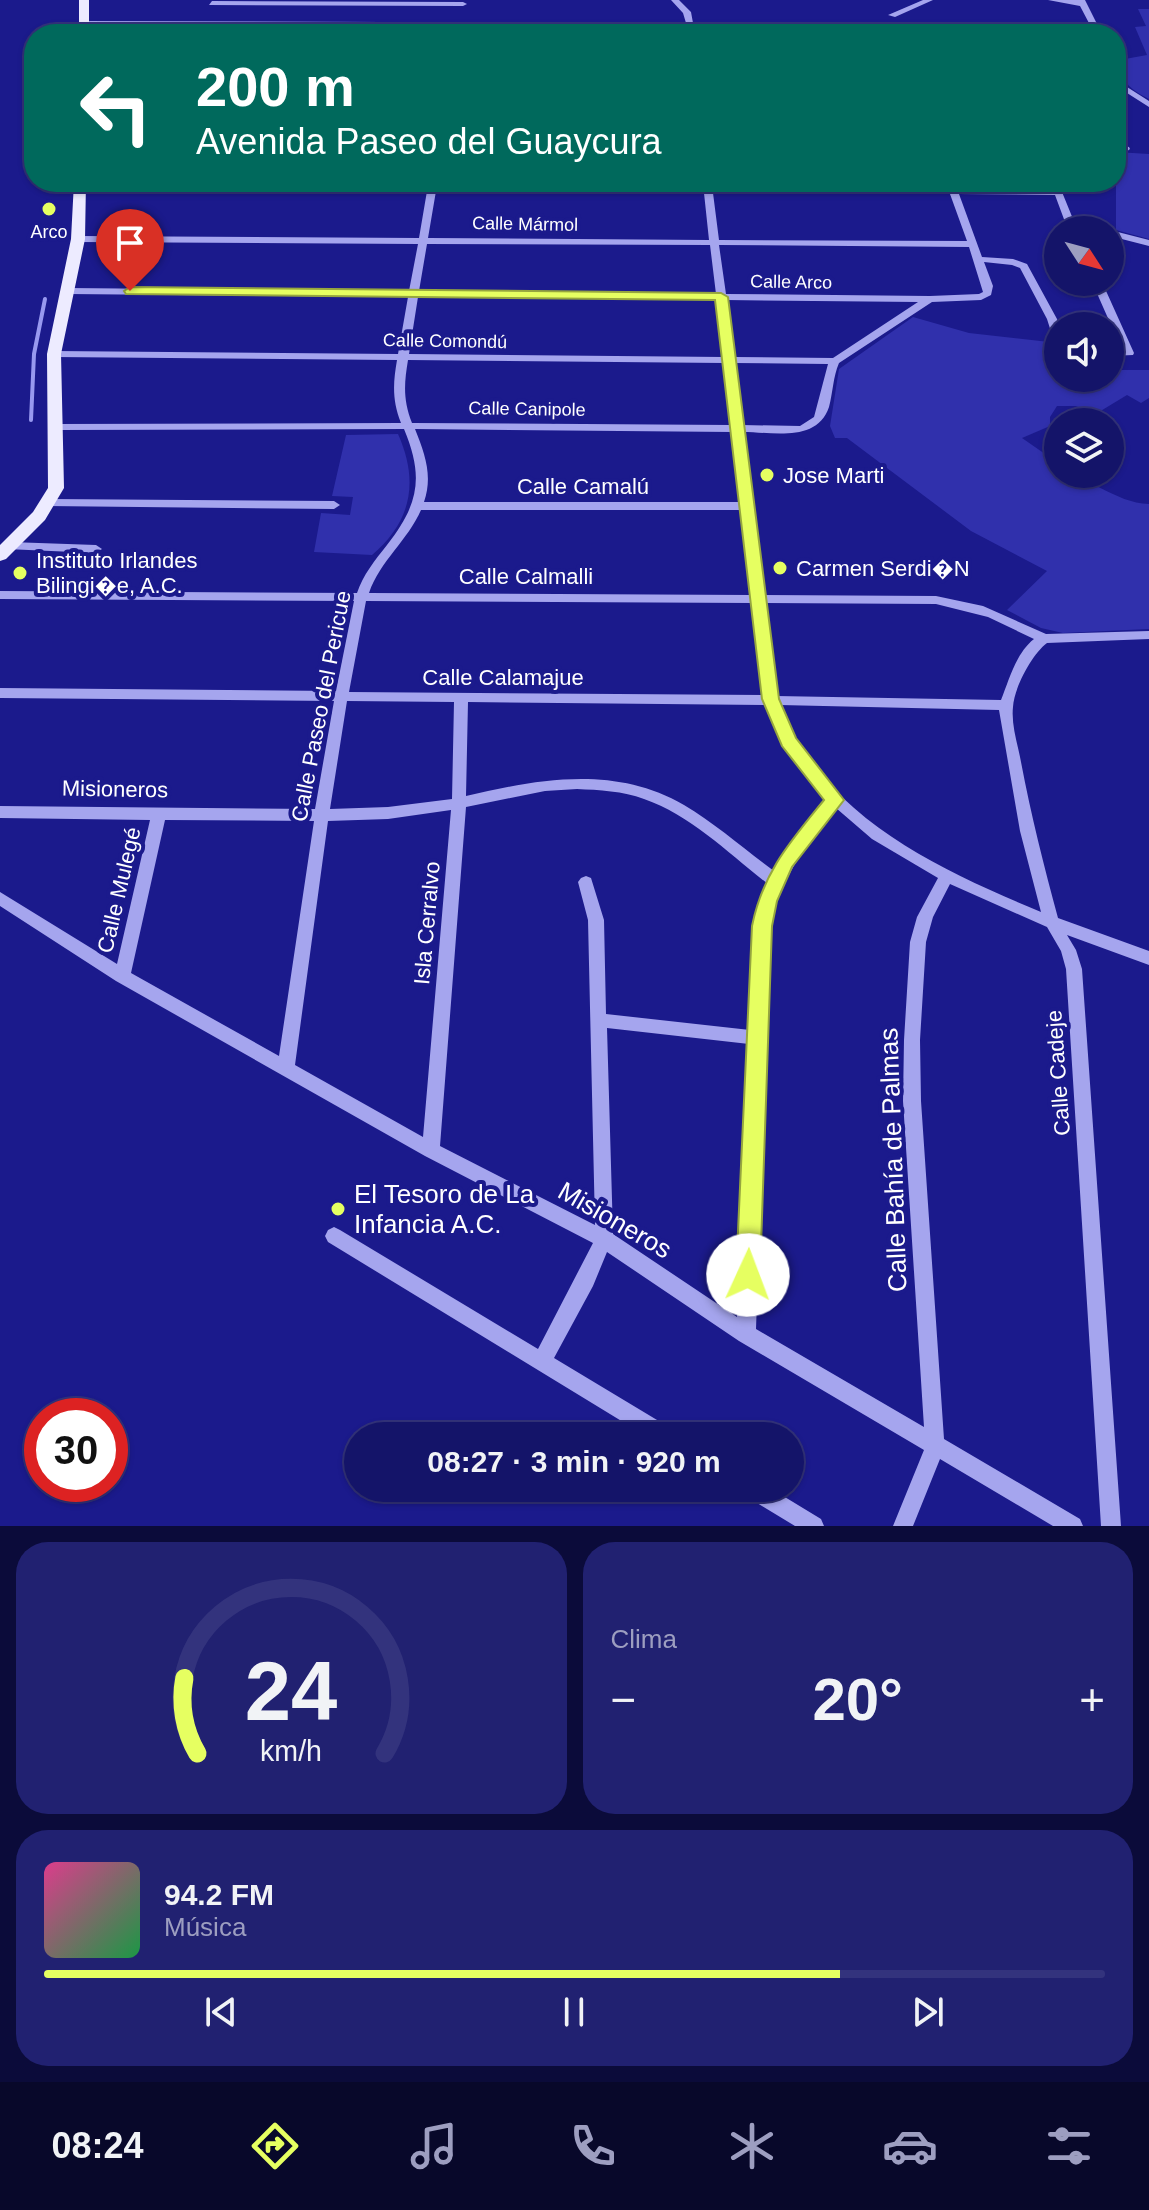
<!DOCTYPE html>
<html lang="es">
<meta charset="utf-8">
<style>
:root{--surface:#141469;--page:#212171;--text:#f1f3f6;--muted:#9d9ec0;--line:#33337d;--accent:#e6ff61}
body{margin:0;font-family:Arial,sans-serif;background:var(--page);color:var(--text);height:100vh;display:flex;flex-direction:column;font-size:30px;white-space:nowrap}
*{box-sizing:border-box;margin:0}
p{font-size:26px;color:var(--muted)}
.icon{flex:none;width:44px;height:44px;fill:none;stroke:currentColor;stroke-width:2;stroke-linecap:round;stroke-linejoin:round}
.map{position:relative;height:1526px;overflow:hidden}
.side{display:flex;flex-direction:column;gap:16px;padding:16px;background:#0b0b3a;flex:1}
.side>*{flex:none}
.banner{position:absolute;left:24px;top:24px;width:1102px;height:168px;border-radius:32px;box-shadow:0 2px 6px #0004,0 0 0 2px var(--line);background:#00695c;color:#fff;overflow:hidden}
.needle{width:52px;rotate:126deg}
.buttons{position:absolute;left:1044px;top:216px;display:grid;gap:16px}
.buttons a{display:grid;place-items:center;width:80px;height:80px;border-radius:50%;background:var(--surface);box-shadow:0 2px 6px #0004,0 0 0 2px var(--line);font-size:40px}
.speed{position:absolute;left:24px;top:1398px;display:flex;gap:16px;font-size:40px;font-weight:700;text-align:center}
.speed>*{display:grid;place-content:center;width:104px;height:104px;border-radius:50%;background:var(--surface);box-shadow:0 2px 6px #0004,0 0 0 2px var(--line);line-height:1}
.speed .limit{border:12px solid #d22;background:#fff;color:#111}
.pin{position:absolute;display:grid;place-items:center;width:68px;height:68px;color:#fff;margin:-82px -34px;border-radius:50% 50% 50% 0;rotate:-45deg;box-shadow:0 0 8px #0007}
.pin .icon{rotate:45deg}
.me{position:absolute;width:88px;margin:-44px;rotate:2deg;stroke-linejoin:round;filter:drop-shadow(0 0 6px #0008)}
.turn{display:flex;align-items:center;gap:28px;height:168px;padding:0 40px;font-size:36px}
.turn .icon{width:104px;height:104px;stroke-width:2.5}
.turn b{display:block;font-size:56px;line-height:68px}
.big{font-size:60px;font-weight:800;line-height:1.1}
.side .tile{flex:1;display:flex;flex-direction:column;justify-content:center;gap:12px;min-width:0;padding:0 28px;border-radius:32px;background:var(--page)}
.side .dial{align-items:center;gap:0}
.dial svg{height:208px;overflow:visible;fill:none;stroke:var(--line);stroke-width:7;stroke-linecap:round;text-anchor:middle}
.dial text{fill:var(--text);stroke:none}
.song{display:flex;align-items:center;gap:24px}
.cover{width:96px;height:96px;border-radius:12px;background:linear-gradient(135deg,hsl(330 70% 55%),hsl(140 70% 35%))}
.played{height:8px;border-radius:4px;background:linear-gradient(90deg,var(--accent) 75%,var(--line) 75%)}
.keys{display:flex;justify-content:space-around;direction:ltr}
.heat{display:flex;justify-content:space-between;align-items:center;font-size:44px;direction:ltr}
.side .tiles{flex:1;display:grid;gap:16px;grid-template-columns:1fr 1fr}
.tile:last-child{grid-column:span 2}
.trip{position:absolute;left:344px;top:1422px;width:460px;height:80px;border-radius:40px;background:var(--surface);box-shadow:0 2px 6px #0004,0 0 0 2px var(--line);font-weight:800;line-height:80px;text-align:center}
.dock{display:flex;height:128px;justify-content:space-around;align-items:center;background:#08082a;color:var(--muted)}
.dock .icon{width:56px;height:56px}
.dock .active{color:var(--accent)}
.dock b{font-size:36px;color:var(--text)}
.map>svg:first-child{display:block}
</style>
<div class="map">
<svg width="1149" height="1526" viewBox="0 0 1149 1526">
<rect width="100%" height="100%" fill="#1b1a8c"/>
<path fill="#3030ac" d="M1138,9H1149V99C1132,90 1123,84 1118,64L1125,59L1147,55L1135,27L1146,26Z
M1116,152L1149,154V239L1116,230Z
M913,317L969,333L1058,343V378H1110V363L1122,370H1149V398L1141,403L1127,395L1094,415L1076,406H1057L1050,417V426L1022,438L1058,463V474C1089,474 1114,503 1149,504V629L1063,633L1041,628L1007,610L1047,571L971,531L847,438H835L830,426L839,369Z
M398,434C419,481 412,521 372,555L314,552L321,513L350,515L353,497L332,496L346,435Z"/>
<g fill="none" stroke-linecap="round" stroke-linejoin="round">
<path stroke="#9899f0" stroke-width="4" d="M31,420L34,354L45,299"/>
<path fill="#a5a5ee" fill-rule="evenodd" d="M671,0H679L691,12L693,23L1090,25L1080,6L1048,0H1085L1101,32L1094,34L1092,29L694,28L696,34H688L687,28L85,25L81,23L85,21L686,23L683,13Z
M923,0H933L895,17L888,15Z
M212,1L463,2L467,4L463,6L209,5Z
M1116,80L1149,101V107L1116,86Z
M1116,144L1129,147L1130,149L1126,152L1116,150Z
M429,182H437V186L703,188V182H711L712,188L948,189L946,182H954L957,189H1054V182H1062V192L1073,219L1105,230H1090L1076,226L1078,230H1068L1055,195L959,194L982,257L1013,259L1027,264L1057,319L1059,326L1058,341L1053,338L1047,319L1020,268L1012,265L984,262L993,286L991,295L981,300L932,302L839,363C833,377 833,392 829,407C817,443 772,432 743,432L764,595L936,596L983,606L1046,634L1149,631V639L1047,643C1032,654 1014,688 1013,707C1011,725 1018,745 1021,762C1031,815 1044,866 1058,918L1149,951V965L1067,935L1076,950L1082,969L1121,1526H1101L1066,969L1061,951L1047,927L950,884L933,917L926,942L920,1040L921,1101L944,1439L1080,1519L1083,1526H1053L940,1459L913,1526H893L924,1450L739,1341L607,1252L593,1286L554,1358L672,1429L675,1436H646L328,1242L325,1236L328,1230L334,1227L340,1230L538,1349L593,1243L425,1156L116,981L0,906V892L117,964L150,820L0,818V806L315,809L334,701L0,698V688L336,691L354,601L0,599V591L357,593C363,575 375,560 387,545C419,504 424,477 404,429L56,430L50,427L56,424L401,423C392,400 393,383 397,360L54,357L49,354L54,351L398,354L408,297L68,294L63,291L68,288L409,291L418,244L78,242L73,239L78,236L419,238L427,191L80,190L76,187L80,184L428,186ZM436,191L704,193L709,240L428,238ZM713,193L950,194L967,241L719,240ZM427,244L710,245L716,294L419,291ZM719,245L969,247L983,292L979,294L930,296L726,294ZM418,297L716,300L723,357L409,354ZM726,300L918,302L833,358L734,357ZM408,360L724,363L731,425L412,423C403,400 404,384 408,360ZM734,363L828,364L814,417L800,426L742,425ZM415,429L732,432L740,502H424C433,476 425,454 415,429ZM421,510H741L751,595L369,593C380,561 408,540 421,510ZM366,601L752,603L763,695L349,692ZM765,603L936,604L988,617L1034,639C1016,653 1009,680 1001,700L776,696ZM347,701L454,702L452,799L388,807L330,809ZM468,702L766,705L791,756L826,799L793,840L774,871C744,849 716,824 684,805C615,765 539,779 466,796ZM780,705L999,710L1020,831L1041,912C953,875 856,832 802,749C793,736 787,720 780,705ZM577,789C599,790 623,791 644,799C691,815 729,854 768,884L754,926L750,1030L606,1014L604,920L591,878L586,876L581,878L578,882L588,920L595,1225L440,1146L466,807L545,791ZM836,808L872,839L938,878L917,917L910,942L904,1040L903,1101L924,1427L756,1329L770,926C782,877 804,847 836,808ZM451,810L423,1137L295,1065L328,821L388,819ZM165,820L314,821L279,1056L131,973ZM607,1028L749,1044L737,1317L613,1234Z
M1110,230L1149,240V246L1110,236Z
M1092,282H1102L1134,353L1133,355L1110,356V350H1122Z
M50,499L334,501L340,505L334,509L46,506V500Z
M10,542L96,545L102,549L96,553L6,549L4,546L6,543Z
M741,1488H770L821,1519L824,1526H795L744,1495Z"/>
<path fill="#edebff" fill-rule="evenodd" d="M79,0H89V34H79Z
M74,182H86L85,239L61,354L64,488L45,520L6,559L0,561V545L33,512L48,488L47,354L71,239Z"/>
</g>
<path fill="#e6ff61" stroke="#96a63f" stroke-width="2" d="M130,287L721,293L728,297L779,699L796,738L844,800L792,867L777,901L772,926L760,1275L756,1283L748,1287L739,1283L736,1275L752,926C763,872 790,842 824,800L782,746L762,699L715,300L126,294L124,291Z"/>
<g fill="#e6ff61" stroke="#1b1a8c" stroke-width="3">
<circle cx="49" cy="209" r="8"/>
<circle cx="767" cy="475" r="8"/>
<circle cx="780" cy="568" r="8"/>
<circle cx="20" cy="573" r="8"/>
<circle cx="338" cy="1209" r="8"/>
</g>
<g text-anchor="middle" dominant-baseline="central" stroke-width="8" stroke-linejoin="round" paint-order="stroke">
<g font-size="18" fill="#fff" stroke="#1b1a8c">
<text transform="translate(525 224) rotate(1)">Calle Mármol</text>
<text transform="translate(791 282) rotate(1)">Calle Arco</text>
<text transform="translate(445 341) rotate(1)">Calle Comondú</text>
<text transform="translate(527 409) rotate(1)">Calle Canipole</text>
</g>
<g font-size="18" fill="#fff" stroke="#1b1a8c">
<text x="49" y="232">Arco</text>
</g>
<g font-size="22" fill="#fff" stroke="#1b1a8c" text-anchor="start">
<text x="783" y="475">Jose Marti</text>
<text x="36" y="560">Instituto Irlandes<tspan x="36" dy="25">Bilingi�e, A.C.</tspan></text>
<text x="796" y="568">Carmen Serdi�N</text>
</g>
<g font-size="22" fill="#fff" stroke="#1b1a8c">
<text x="583" y="486">Calle Camalú</text>
<text x="526" y="576">Calle Calmalli</text>
<text x="503" y="677">Calle Calamajue</text>
<text transform="translate(321 706) rotate(-79)">Calle Paseo del Pericue</text>
<text transform="translate(115 789) rotate(1)">Misioneros</text>
<text transform="translate(119 890) rotate(-77)">Calle Mulegé</text>
<text transform="translate(427 923) rotate(-85)">Isla Cerralvo</text>
<text transform="translate(1058 1073) rotate(-94)">Calle Cadeje</text>
</g>
<g font-size="26" fill="#fff" stroke="#1b1a8c">
<text transform="translate(893 1160) rotate(-92)">Calle Bahía de Palmas</text>
<text transform="translate(615 1220) rotate(30)">Misioneros</text>
</g>
<g font-size="26" fill="#fff" stroke="#1b1a8c" text-anchor="start">
<text x="354" y="1194">El Tesoro de La<tspan x="354" dy="30">Infancia A.C.</tspan></text>
</g>
</g>
</svg>
<div class="buttons">
<a><svg class="needle" viewBox="-14 -14 28 28"><path d="M0-13l5 13h-10z" fill="#e53935"/><path d="M0 13l5-13h-10z" fill="#9d9ec0"/></svg></a>
<a><svg class="icon" aria-label="sound" viewBox="0 0 24 24"><path d="M4 9h4l5-4v14l-5-4H4zM17 9q2 3 0 6"/></svg></a>
<a><svg class="icon" aria-label="layers" viewBox="0 0 24 24"><path d="M12 4l9 5-9 5-9-5zM3 14l9 5 9-5"/></svg></a>
</div>
<div class="speed"><div class="limit">30</div></div>
<div class="pin" style="left:130px;top:291px;background:#d93025"><svg class="icon" aria-label="arrive" viewBox="0 0 24 24"><path d="M6 21V4h12l-3 4 3 4H6"/></svg></div>
<svg class="me" style="left:748px;top:1275px" viewBox="-20 -20 40 40"><circle r="19" fill="#fff"/><path d="M0-13L10 11 0 6-10 11z" fill="#e6ff61"/></svg>
<div class="trip">08:27 · 3 min · 920 m</div>
<div class="banner">
<div class="turn"><svg class="icon" aria-label="left" viewBox="0 0 24 24"><path d="M17 20v-9H6M10 6l-5 5 5 5"/></svg><div><b>200 m</b>Avenida Paseo del Guaycura</div></div>
</div>
</div>
<section class="side">
<div class="tiles">
<div class="tile dial"><svg viewBox="0 0 100 80">
<path d="M14 69A42 42 0 1 1 86 69"/>
<path d="M14 69A42 42 0 0 1 9 40" stroke="#e6ff61"/>
<text x="50" y="56" font-size="32" font-weight="700">24</text>
<text x="50" y="72" font-size="11">km/h</text>
</svg></div>
<div class="tile"><p>Clima</p>
<div class="heat"><a>−</a><b class="big">20°</b><a>+</a></div>
</div>
<div class="tile">
<div class="song"><i class="cover"></i><div><b>94.2 FM</b><p>Música</p></div></div>
<div class="played"></div>
<div class="keys"><svg class="icon" aria-label="previous" viewBox="0 0 24 24"><path d="M18 5L8 12l10 7zM5 5v14"/></svg><svg class="icon" aria-label="pause" viewBox="0 0 24 24"><path d="M8 5v14M16 5v14"/></svg><svg class="icon" aria-label="next" viewBox="0 0 24 24"><path d="M6 5l10 7-10 7zM19 5v14"/></svg></div>
</div>
</div>
</section>
<nav class="dock">
<b>08:24</b>
<svg class="icon active" aria-label="directions" viewBox="0 0 24 24"><path d="M12 3l9 9-9 9-9-9zM9 14v-3h6M13 9l2 2-2 2"/></svg>
<svg class="icon" aria-label="music" viewBox="0 0 24 24"><path d="M9 18V5l10-2v13"/><circle cx="6" cy="18" r="3"/><circle cx="16" cy="16" r="3"/></svg>
<svg class="icon" aria-label="phone" viewBox="0 0 24 24"><path d="M5 4h4l2 5-3 2q2 4 5 5l2-3 5 2v4C11 20 4 13 5 4z"/></svg>
<svg class="icon" aria-label="climate" viewBox="0 0 24 24"><path d="M12 3v18M4 7l16 10M4 17L20 7"/></svg>
<svg class="icon" aria-label="car" viewBox="0 0 24 24"><path d="M5 17H2v-5l4-1 3-4h7l3 4 3 1v5h-3M9 17h6M6 11h13"/><circle cx="7" cy="17" r="2"/><circle cx="17" cy="17" r="2"/></svg>
<svg class="icon" aria-label="filters" viewBox="0 0 24 24"><path d="M4 7h16M4 17h16"/><circle cx="9" cy="7" r="2"/><circle cx="15" cy="17" r="2"/></svg>
</nav>
